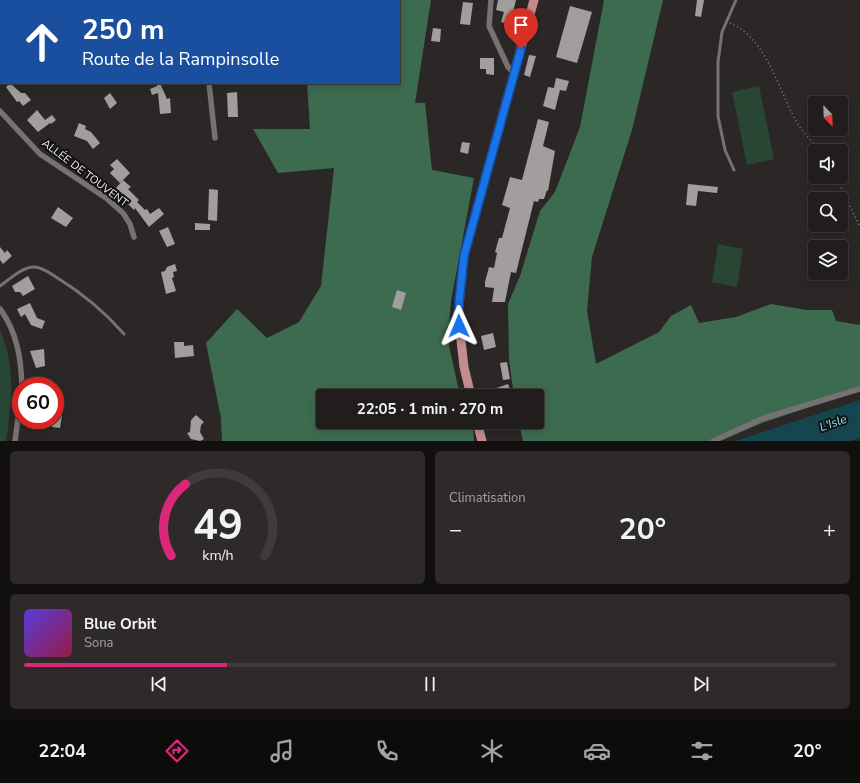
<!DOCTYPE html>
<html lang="fr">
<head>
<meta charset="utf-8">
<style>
  :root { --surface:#201d1c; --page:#2d2a29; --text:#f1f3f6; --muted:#a2a2a3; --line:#3d3b3b; --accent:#db2777 }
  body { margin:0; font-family:"Nunito Sans",sans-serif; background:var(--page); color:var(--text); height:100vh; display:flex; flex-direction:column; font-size:15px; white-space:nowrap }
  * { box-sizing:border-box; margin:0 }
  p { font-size:13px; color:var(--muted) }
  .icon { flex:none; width:22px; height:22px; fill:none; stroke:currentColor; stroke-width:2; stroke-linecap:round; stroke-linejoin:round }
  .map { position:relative; height:441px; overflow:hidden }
  .drawer { display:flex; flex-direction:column; gap:10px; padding:10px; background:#12100f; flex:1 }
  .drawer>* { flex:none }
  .banner { position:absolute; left:0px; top:0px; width:400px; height:84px; box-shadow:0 2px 10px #0003,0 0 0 1px var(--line); background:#1a4fa0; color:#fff; overflow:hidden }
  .needle { width:26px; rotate:157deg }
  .fabs { position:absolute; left:808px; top:96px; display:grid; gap:8px }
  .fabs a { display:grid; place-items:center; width:40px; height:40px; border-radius:4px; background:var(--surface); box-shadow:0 2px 10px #0003,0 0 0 1px var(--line); font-size:20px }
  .speed { position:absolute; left:12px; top:377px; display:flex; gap:8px; font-size:20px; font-weight:700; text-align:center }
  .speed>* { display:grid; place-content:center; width:52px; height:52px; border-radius:50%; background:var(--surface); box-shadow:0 2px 10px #0003,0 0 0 1px var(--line); line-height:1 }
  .speed .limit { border:6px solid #d22; background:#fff; color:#111 }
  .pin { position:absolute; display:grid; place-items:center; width:34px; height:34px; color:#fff; margin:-41px -17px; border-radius:50% 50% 50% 0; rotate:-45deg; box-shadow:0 0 4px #0007 }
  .pin .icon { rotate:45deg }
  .me { position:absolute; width:44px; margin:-22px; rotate:359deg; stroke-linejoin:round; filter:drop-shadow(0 0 3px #0008) }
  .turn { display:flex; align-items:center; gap:14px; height:84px; padding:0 16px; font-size:18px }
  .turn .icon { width:52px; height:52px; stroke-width:2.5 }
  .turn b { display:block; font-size:28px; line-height:34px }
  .big { font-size:30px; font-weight:700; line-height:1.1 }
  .drawer .widget { flex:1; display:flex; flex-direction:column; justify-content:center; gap:6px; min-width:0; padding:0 14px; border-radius:6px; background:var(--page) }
  .drawer .dial { align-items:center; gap:0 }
  .dial svg { height:104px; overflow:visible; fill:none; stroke:var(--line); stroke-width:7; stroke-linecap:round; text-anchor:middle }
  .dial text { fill:var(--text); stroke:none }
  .song { display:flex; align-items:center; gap:12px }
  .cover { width:48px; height:48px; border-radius:6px; background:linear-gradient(135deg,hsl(250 70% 55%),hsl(340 70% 35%)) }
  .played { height:4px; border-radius:2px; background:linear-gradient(90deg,var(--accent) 25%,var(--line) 25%) }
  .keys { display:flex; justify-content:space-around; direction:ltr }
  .heat { display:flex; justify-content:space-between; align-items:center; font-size:22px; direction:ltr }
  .drawer .tiles { flex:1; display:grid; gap:10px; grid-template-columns:1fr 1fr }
  .widget:last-child { grid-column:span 2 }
  .trip { position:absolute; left:316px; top:389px; width:228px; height:40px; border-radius:4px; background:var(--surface); box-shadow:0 2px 10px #0003,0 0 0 1px var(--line); font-weight:700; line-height:40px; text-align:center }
  .tabs { display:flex; height:64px; justify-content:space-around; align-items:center; background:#0d0c0b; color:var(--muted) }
  .tabs .icon { width:28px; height:28px }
  .tabs .current { color:var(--accent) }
  .tabs b { font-size:18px; color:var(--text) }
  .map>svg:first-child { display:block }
  .green { fill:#284634 }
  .forest { fill:#3d6b50 }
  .water { fill:#154650 }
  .building { fill:#a29e9d }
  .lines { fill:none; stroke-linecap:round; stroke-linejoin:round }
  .path { stroke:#868483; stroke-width:1.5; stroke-dasharray:1 3; stroke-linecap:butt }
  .service { stroke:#757271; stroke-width:3 }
  .minor { stroke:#757271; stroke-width:5.5 }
  .primary { stroke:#c68b8e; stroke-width:9 }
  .route-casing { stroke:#114b97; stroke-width:10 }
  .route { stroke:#1a73e8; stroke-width:7 }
  .labels { text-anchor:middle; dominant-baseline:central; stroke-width:4; stroke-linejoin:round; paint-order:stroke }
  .street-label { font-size:11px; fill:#f3f1f0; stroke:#121010 }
  .water-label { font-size:12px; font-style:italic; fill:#84e5fc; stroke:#121010 }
</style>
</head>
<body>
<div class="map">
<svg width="860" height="441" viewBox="0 0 860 441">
  <rect width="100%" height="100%" fill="#2a2726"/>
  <!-- green -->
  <g class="green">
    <polygon points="759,86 774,159 747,165 732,92"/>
    <polygon points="718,244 743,249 737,287 712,282"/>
    <path d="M0 330C16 368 12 401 6 441H0Z"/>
  </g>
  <!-- forest -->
  <g class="forest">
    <polygon points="244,0 431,0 415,103 425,103 432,170 474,178 451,301 448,341 460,396 323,396 323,422 467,422 473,428 474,441 222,441 221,418 206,343 237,309 267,338 299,322 321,286 334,168 278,173 253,129 310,129 307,83 399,83 399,1"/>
    <polygon points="604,0 663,0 632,130 592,257 587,311 596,364 659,332 671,316 691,305 699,323 736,317 771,304 807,310 832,310 836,321 860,325 860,390 762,423 720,441 523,441 519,422 537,422 537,396 514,396 509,360 508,304 520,276 540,211 555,192 580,127"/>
  </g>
  <!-- water -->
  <polygon class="water" points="860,400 860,438 850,441 735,441"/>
  <!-- building -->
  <g class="building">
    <polygon points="498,0 516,0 510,25 501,22 504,12 496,10"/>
    <polygon points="697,0 704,0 701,17 695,16"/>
    <polygon points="463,2 473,3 470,25 460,24"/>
    <polygon points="570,6 592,12 577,63 556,57"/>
    <polygon points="433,28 441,29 440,42 431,41"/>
    <polygon points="529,55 536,56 530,77 524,75"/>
    <polygon points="480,58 494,58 494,75 486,74 486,69 480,69"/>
    <polygon points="556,78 569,81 566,91 560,90 555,110 543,106 548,87 554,88"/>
    <polygon points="10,83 21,93 25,93 31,100 23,106 19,101 17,102 6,87"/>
    <polygon points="157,83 160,83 167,99 170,98 171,113 160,114 158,93 152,95 150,89 157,86"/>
    <polygon points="237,92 238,117 228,117 227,93"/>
    <polygon points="110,93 117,103 110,109 104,98"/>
    <polygon points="37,110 45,120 52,115 56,120 51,124 50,123 38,132 27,120"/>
    <polygon points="538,119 549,122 543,146 555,151 548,191 547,190 544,199 539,199 538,202 534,201 516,273 511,272 505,302 492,302 494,288 485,287 485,282 489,267 494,268 497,253 495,252 499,238 502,238 510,208 502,205 510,177 522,180"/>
    <polygon points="79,123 86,126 85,129 91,132 100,143 93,149 87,141 74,136"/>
    <polygon points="462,142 470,143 468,154 460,152"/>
    <polygon points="117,159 130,173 120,183 110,173 114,169 110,165"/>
    <polygon points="123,180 131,187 128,189 139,200 137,202 145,210 147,209 150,214 159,208 164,214 149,227 135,208 134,210 129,205 127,202 130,200 116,188"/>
    <polygon points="688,184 718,187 717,193 698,191 696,206 686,205"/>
    <polygon points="209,189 218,190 217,221 208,220"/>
    <polygon points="58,207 73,218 66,227 51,218"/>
    <polygon points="195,223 210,224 210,230 195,230"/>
    <polygon points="168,227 175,244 167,247 159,231"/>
    <polygon points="0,247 5,253 7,250 12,256 3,264 0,260"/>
    <polygon points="175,264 177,271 173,272 174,277 172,278 176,291 166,294 161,272 165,271 167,267"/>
    <polygon points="28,276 35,289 23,296 20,292 15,292 12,286"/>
    <polygon points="397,290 406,293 401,310 392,307"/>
    <polygon points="30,303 37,318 45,321 42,329 31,325 25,314 21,317 17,309"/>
    <polygon points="493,333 496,347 484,350 481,336"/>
    <polygon points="174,342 184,342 184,346 193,345 194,356 175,358"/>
    <polygon points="44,349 45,366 36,368 30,351"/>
    <polygon points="507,362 510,379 503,380 500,363"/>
    <polygon points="508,384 512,396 488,396 488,391"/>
    <polygon points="55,414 62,415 60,428 52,427"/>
    <polygon points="196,415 204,422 201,425 200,432 204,439 200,441 191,439 187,433 190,432 191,420"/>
  </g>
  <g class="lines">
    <!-- path -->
    <g class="path">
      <path d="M730 23C769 40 778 92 799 126 805 135 813 143 821 151"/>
      <polyline points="836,177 859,225"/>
    </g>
    <!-- service -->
    <g class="service">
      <polyline points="734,170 725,150 718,116 718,62 722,32 736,0"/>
      <path d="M0 286C10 279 22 267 34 267 42 267 50 273 56 277 82 293 104 311 124 334"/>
    </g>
    <!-- minor -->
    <g class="minor">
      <polyline points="491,0 489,26 508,67 514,73"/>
      <polyline points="16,1 16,0"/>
      <polyline points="0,26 1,25"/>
      <polyline points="209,83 215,138"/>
      <polyline points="0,111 40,154 106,198 123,213 130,224 134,237"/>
      <path d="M0 309C17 332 21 358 22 386"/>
      <polyline points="15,441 21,395"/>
      <polyline points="713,441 764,418 860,389"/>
    </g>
    <!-- primary -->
    <g class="primary">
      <polyline points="471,396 464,367 458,314 464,256 534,0"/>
      <polyline points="477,422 482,441"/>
    </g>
  </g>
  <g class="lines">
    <!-- route casing -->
    <g class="route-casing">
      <polyline id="route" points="459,326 459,302 464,256 521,49"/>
    </g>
    <!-- route -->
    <use href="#route" class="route"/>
  </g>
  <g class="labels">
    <!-- street labels -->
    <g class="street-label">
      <text transform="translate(85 173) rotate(37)">ALLÉE DE TOUVENT</text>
    </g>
    <!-- water labels -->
    <g class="water-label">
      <text transform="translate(833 423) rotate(-20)">L'Isle</text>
    </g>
  </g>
</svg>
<div class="fabs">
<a><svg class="needle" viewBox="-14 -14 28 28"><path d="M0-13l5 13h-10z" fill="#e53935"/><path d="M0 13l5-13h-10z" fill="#a2a2a3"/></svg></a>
<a><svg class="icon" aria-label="sound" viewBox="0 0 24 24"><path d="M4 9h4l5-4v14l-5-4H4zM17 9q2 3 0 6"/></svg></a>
<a><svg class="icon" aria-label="search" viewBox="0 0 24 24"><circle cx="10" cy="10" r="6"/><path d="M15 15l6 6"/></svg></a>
<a><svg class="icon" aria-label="layers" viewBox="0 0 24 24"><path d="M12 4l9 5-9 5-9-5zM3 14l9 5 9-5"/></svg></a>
</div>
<div class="speed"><div class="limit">60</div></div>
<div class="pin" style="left:521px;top:49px;background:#d93025"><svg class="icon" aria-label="arrive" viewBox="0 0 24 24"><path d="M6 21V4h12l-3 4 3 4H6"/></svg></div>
<svg class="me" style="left:459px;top:326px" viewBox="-20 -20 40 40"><path d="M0-17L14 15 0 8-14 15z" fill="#1a73e8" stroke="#fff" stroke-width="4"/></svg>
<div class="trip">22:05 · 1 min · 270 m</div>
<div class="banner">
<div class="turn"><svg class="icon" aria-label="ahead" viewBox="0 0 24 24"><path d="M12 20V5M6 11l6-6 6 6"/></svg><div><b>250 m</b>Route de la Rampinsolle</div></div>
</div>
</div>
<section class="drawer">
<div class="tiles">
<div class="widget dial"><svg viewBox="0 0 100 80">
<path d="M14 69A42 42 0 1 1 86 69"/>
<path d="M14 69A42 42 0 0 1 25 14" stroke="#db2777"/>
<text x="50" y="56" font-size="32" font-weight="700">49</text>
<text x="50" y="72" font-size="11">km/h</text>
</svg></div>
<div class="widget"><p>Climatisation</p>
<div class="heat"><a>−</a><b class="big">20°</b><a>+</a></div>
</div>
<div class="widget">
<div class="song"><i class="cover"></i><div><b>Blue Orbit</b><p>Sona</p></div></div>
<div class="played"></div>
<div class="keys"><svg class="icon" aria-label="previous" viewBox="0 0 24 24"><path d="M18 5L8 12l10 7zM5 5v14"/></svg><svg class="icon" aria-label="pause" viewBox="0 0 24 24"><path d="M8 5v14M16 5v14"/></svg><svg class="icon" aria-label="next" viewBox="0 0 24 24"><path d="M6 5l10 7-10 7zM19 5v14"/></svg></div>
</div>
</div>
</section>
<nav class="tabs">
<b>22:04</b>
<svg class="icon current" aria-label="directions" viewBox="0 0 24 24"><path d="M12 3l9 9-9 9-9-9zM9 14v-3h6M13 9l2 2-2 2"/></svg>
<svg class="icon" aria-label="music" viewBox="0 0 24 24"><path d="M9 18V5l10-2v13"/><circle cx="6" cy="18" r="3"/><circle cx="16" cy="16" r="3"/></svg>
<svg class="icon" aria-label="phone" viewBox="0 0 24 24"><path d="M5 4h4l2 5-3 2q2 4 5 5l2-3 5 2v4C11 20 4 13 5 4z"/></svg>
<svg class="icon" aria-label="climate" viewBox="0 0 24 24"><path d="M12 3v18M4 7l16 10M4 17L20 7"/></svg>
<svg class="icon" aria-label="car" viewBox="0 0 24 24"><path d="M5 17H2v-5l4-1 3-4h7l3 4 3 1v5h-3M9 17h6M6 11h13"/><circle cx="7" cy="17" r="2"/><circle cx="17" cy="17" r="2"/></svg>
<svg class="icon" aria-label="filters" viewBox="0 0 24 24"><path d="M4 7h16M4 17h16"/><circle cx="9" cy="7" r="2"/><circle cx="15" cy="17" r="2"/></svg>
<b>20°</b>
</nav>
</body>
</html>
